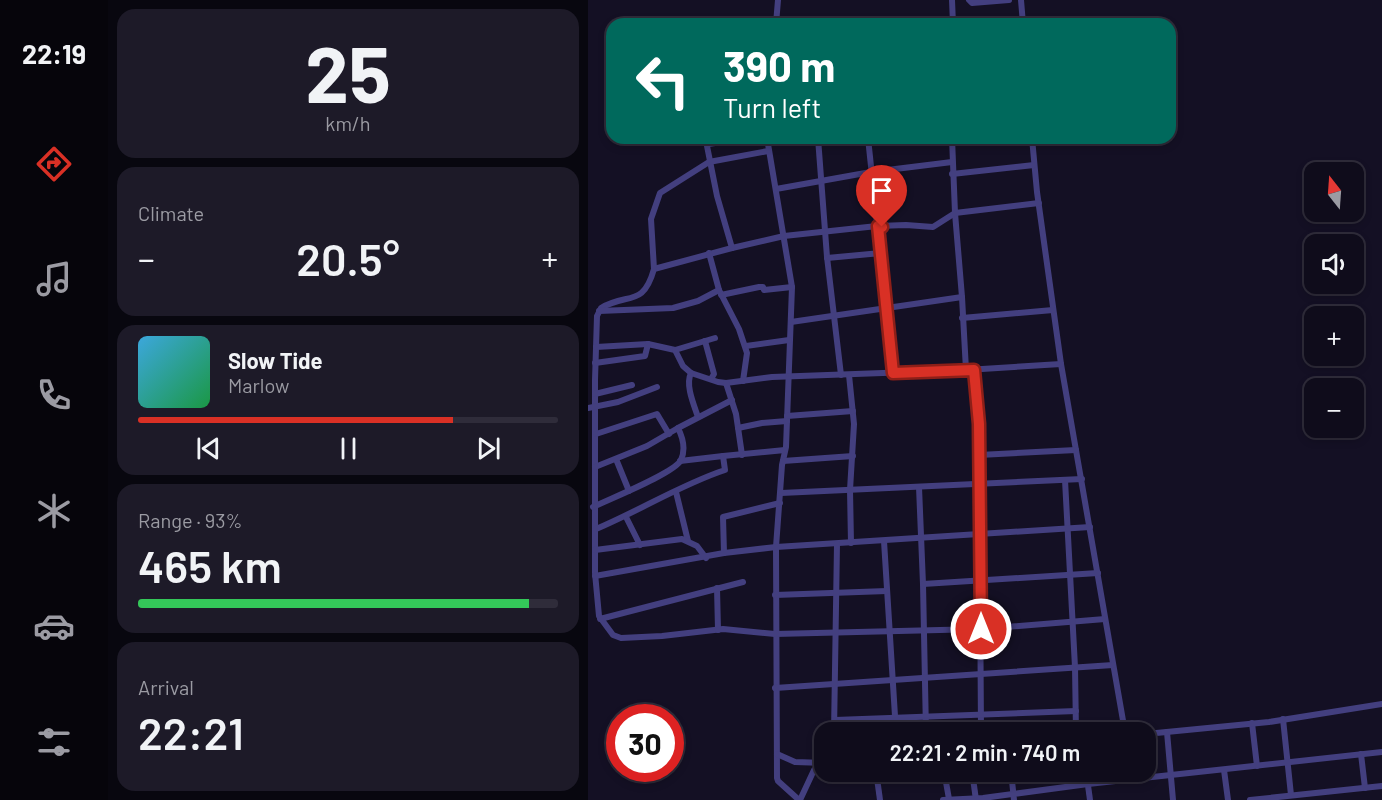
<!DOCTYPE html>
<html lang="en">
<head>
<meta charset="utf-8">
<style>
  :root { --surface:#0f0c1b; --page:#1d1a28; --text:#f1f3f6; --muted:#9b9ba3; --line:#2f2c3a; --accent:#d93025 }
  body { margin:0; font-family:Barlow,sans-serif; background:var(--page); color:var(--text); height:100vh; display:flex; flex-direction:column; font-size:22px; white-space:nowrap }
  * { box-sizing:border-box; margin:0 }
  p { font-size:20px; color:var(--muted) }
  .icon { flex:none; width:33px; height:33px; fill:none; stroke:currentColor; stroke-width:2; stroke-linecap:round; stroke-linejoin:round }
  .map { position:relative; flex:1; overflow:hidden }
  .sheet { display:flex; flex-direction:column; gap:9px; padding:9px; background:#08070f; width:480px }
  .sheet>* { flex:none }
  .banner { position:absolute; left:18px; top:18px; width:570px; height:126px; border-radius:18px; box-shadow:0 3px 9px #0003,0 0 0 2px var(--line); background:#00695c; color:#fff; overflow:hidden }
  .needle { width:39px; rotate:343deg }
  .fabs { position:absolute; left:716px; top:162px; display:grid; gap:12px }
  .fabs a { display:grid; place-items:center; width:60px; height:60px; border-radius:12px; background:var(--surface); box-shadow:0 3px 9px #0003,0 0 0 2px var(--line); font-size:30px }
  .speed { position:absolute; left:18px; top:704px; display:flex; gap:12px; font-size:30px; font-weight:700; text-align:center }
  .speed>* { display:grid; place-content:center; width:78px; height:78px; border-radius:50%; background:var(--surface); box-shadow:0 3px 9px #0003,0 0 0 2px var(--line); line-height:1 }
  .speed .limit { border:9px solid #d22; background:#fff; color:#111 }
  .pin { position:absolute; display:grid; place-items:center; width:51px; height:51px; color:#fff; margin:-62px -26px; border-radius:50% 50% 50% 0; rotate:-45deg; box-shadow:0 0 6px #0007 }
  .pin .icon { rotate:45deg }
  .me { position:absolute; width:66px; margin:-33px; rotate:0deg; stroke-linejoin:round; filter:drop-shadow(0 0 4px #0008) }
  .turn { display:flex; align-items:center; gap:21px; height:126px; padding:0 18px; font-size:27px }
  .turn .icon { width:78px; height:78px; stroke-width:2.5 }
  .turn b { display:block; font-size:42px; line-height:51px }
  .big { font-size:45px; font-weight:600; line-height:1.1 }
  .sheet .card { flex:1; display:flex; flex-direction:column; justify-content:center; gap:9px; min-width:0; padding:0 21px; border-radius:18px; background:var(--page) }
  .sheet .dial { align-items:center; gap:0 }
  .dial b { font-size:78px; line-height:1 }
  .song { display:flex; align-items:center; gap:18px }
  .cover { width:72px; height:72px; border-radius:9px; background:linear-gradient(135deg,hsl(200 70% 55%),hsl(140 70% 35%)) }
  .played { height:6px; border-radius:3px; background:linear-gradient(90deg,var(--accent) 75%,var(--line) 75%) }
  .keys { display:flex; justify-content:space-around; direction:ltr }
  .heat { display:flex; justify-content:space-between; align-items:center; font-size:33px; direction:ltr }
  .charge { height:9px; border-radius:4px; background:linear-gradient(90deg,#34c759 93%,var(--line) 0) }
  .trip { position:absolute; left:226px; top:722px; width:342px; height:60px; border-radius:18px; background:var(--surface); box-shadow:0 3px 9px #0003,0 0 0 2px var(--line); font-weight:600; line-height:60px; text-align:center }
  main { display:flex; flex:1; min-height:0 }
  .dock { display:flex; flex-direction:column; width:108px; justify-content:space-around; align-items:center; background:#06050b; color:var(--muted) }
  .dock .icon { width:42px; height:42px }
  .dock .active { color:var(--accent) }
  .dock b { font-size:27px; color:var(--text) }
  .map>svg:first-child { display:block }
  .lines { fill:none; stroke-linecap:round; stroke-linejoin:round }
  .minor { stroke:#433f7f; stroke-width:6 }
  .route-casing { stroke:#8d1f18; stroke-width:15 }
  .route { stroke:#d93025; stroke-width:10 }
</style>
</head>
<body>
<main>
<nav class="dock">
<b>22:19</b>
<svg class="icon active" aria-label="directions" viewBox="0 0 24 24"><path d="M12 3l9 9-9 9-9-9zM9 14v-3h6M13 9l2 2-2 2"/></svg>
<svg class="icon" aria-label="music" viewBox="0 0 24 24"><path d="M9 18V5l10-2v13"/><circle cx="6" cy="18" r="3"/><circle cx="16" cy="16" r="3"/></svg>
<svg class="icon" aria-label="phone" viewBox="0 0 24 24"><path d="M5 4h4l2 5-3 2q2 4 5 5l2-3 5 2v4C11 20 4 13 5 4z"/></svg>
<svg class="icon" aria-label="climate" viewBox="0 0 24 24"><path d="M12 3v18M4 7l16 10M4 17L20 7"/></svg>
<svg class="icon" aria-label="car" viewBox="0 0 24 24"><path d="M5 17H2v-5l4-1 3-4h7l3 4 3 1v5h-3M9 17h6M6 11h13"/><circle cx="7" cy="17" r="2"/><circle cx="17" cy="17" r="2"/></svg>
<svg class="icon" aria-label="filters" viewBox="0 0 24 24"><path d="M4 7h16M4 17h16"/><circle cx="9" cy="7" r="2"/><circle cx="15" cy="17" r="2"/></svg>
</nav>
<section class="sheet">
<div class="card dial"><b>25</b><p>km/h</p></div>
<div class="card"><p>Climate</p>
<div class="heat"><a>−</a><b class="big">20.5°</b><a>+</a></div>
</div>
<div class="card">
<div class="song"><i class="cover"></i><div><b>Slow Tide</b><p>Marlow</p></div></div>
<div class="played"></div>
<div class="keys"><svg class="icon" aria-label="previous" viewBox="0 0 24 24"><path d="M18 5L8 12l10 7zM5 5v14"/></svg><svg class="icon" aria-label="pause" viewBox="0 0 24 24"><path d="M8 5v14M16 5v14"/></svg><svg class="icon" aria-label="next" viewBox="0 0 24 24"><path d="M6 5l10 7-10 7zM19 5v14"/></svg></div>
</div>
<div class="card"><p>Range · 93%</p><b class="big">465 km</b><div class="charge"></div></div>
<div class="card"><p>Arrival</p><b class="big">22:21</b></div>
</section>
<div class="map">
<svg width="794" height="800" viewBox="0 0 794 800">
  <rect width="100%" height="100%" fill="#141024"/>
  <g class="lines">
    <!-- minor -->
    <g class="minor">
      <polyline points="364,0 365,24"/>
      <polyline points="381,0 384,3 421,0"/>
      <polyline points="433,0 435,24"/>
      <polyline points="188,24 190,0"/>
      <polyline points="179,138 204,287 198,447 194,465 188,547 189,778 190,781 211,800"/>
      <polyline points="230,138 239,257 253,375"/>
      <polyline points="280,138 305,373"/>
      <polyline points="364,138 367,213 374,297"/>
      <polyline points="444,138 449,192 473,364 537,732"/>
      <polyline points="364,174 446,165"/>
      <polyline points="188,189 283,172 364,162"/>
      <path d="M451 203 367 213 345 227 318 225 289 226 196 236 144 248 66 269C55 308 40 292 13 308L9 316 7 380V573L11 616 25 635 33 638 74 636 135 629 187 634 393 629 517 619"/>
      <polyline points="144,248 129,196 119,146 121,144 157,138"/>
      <polyline points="121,253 131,290 151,329 159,353 155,381"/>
      <polyline points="239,258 293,253"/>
      <polyline points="66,269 63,219 72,193 121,162 180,151"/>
      <polyline points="133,295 171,287 175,287 176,290 204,287"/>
      <polyline points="11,311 85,308 110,301 131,290"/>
      <polyline points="374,318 465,310"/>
      <polyline points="203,322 374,297 378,370"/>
      <polyline points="117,341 126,374 123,379"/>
      <polyline points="158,346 201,340"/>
      <polyline points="8,347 60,344 87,350 95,366 103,373 130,382 138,383 184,377 378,370 473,364"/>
      <polyline points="87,350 127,338"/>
      <polyline points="7,363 57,356 60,344"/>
      <polyline points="386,370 391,424 393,732"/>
      <path d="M103 373C97 385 106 405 110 417"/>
      <polyline points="261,375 266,424 262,490 263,543"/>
      <polyline points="138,383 148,414 154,455"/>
      <polyline points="7,394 44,385"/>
      <polyline points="0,408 30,402 69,387"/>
      <polyline points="199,416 265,411"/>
      <polyline points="90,428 144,400"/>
      <polyline points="150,428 174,423 199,421"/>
      <polyline points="8,434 69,414 81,434"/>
      <polyline points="391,455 488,450"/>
      <polyline points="28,459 41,491"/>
      <polyline points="92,461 135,456"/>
      <polyline points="195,461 265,456"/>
      <polyline points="477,480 487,667 488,732"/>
      <polyline points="331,487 335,584 338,732"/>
      <polyline points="88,492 100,541"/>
      <polyline points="193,493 494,479"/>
      <path d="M5 507C21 499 87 473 93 460 98 449 95 438 90 428L59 446 7 467"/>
      <polyline points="38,517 52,545"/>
      <path d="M8 529C51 511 94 484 137 470L135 456 197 450"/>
      <polyline points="296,541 308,732"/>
      <polyline points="7,550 94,539 109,546 118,558"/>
      <polyline points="136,553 135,517 192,503"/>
      <polyline points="7,576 136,553 188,547 502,527"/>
      <polyline points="335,584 510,573"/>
      <polyline points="129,588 130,630"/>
      <polyline points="187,595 299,591"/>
      <polyline points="12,619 155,582"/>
      <polyline points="187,688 525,665"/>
      <polyline points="695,719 703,795"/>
      <polyline points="247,720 488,711"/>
      <polyline points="664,723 669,766"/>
      <polyline points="246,732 249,544"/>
      <polyline points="579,732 585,800"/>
      <polyline points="558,734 681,722 794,704"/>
      <polyline points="189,754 207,762 237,763"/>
      <polyline points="773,754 777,788"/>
      <polyline points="636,770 640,800"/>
      <polyline points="288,771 292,800"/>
      <polyline points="356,771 361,799"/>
      <polyline points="384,771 388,800"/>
      <polyline points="423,771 426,800"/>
      <polyline points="498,771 502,800"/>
      <polyline points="212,800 226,770 235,763"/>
      <polyline points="355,800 395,798 500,784 794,752"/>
      <polyline points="662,800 794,786"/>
    </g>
  </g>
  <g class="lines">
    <!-- route casing -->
    <g class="route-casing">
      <polyline id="route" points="294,227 290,226 305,373 386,370 391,424 393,629"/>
    </g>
    <!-- route -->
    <use href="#route" class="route"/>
  </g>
</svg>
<div class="fabs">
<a><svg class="needle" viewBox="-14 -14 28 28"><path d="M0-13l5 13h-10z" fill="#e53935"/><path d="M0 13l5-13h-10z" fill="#9b9ba3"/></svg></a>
<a><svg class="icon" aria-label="sound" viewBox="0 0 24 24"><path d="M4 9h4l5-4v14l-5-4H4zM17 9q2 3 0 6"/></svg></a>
<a>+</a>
<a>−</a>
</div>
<div class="speed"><div class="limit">30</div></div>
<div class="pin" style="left:294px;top:227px;background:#d93025"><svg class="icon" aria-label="arrive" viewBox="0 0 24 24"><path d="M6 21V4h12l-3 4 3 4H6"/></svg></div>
<svg class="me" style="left:393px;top:629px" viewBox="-20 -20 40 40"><circle r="17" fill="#d93025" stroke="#fff" stroke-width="3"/><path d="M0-11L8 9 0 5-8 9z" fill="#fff"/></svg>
<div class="trip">22:21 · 2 min · 740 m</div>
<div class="banner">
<div class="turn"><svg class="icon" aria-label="left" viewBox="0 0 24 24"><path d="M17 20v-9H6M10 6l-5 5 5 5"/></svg><div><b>390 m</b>Turn left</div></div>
</div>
</div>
</main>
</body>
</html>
